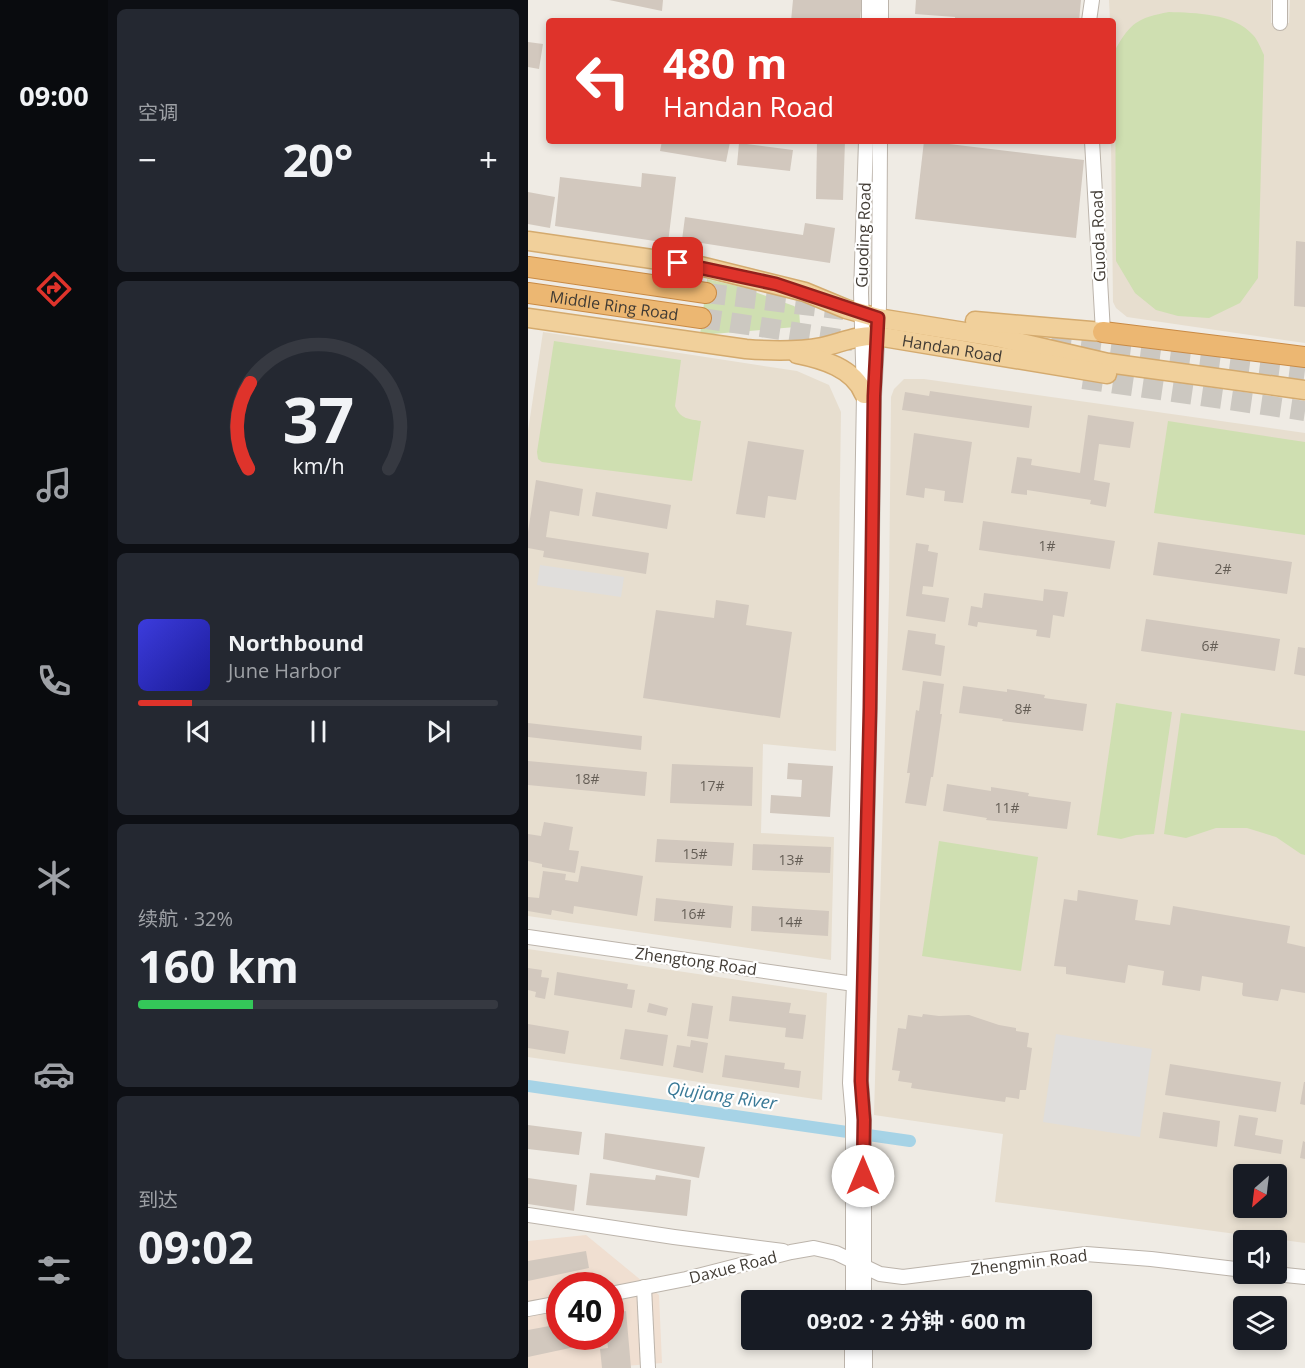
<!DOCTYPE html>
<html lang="zh">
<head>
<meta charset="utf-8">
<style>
  :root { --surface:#171b24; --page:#242831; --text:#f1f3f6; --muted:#9ea1a6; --line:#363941; --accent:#df332b }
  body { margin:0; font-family:"Open Sans","Noto Sans SC",sans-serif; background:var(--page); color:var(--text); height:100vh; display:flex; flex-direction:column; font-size:22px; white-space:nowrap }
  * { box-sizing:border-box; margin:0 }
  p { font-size:20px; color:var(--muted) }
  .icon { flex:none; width:33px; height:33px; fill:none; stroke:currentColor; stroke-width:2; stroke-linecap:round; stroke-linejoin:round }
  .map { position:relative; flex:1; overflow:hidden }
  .drawer { display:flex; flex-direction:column; gap:9px; padding:9px; background:#0d0f14; width:420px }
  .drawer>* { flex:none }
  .banner { position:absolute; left:18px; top:18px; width:570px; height:126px; border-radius:6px; box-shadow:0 3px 9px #0003; background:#df332b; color:#fff; overflow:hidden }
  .needle { width:39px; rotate:208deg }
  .tools { position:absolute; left:705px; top:1164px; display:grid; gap:12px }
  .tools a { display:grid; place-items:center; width:54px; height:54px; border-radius:6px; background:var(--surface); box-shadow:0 3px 9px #0003; font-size:30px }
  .speed { position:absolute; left:18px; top:1272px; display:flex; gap:12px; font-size:30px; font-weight:700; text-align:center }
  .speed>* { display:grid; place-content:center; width:78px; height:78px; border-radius:50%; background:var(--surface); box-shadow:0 3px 9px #0003; line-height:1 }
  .speed .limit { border:9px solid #d22; background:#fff; color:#111 }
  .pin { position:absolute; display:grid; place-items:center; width:51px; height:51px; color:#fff; margin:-26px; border-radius:12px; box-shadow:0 3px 9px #0006 }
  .me { position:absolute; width:66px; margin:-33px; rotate:0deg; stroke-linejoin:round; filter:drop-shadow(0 0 4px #0008) }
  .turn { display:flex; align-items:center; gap:21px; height:126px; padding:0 18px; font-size:27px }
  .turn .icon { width:78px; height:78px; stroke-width:2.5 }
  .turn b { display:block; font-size:42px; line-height:51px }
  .big { font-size:45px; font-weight:700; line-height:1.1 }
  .drawer .tile { flex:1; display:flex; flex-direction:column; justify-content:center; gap:9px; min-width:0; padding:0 21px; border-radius:9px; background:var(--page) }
  .drawer .dial { align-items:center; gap:0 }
  .dial svg { height:156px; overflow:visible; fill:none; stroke:var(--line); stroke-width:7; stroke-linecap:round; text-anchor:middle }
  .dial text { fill:var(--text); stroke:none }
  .song { display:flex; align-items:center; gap:18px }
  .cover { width:72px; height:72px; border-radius:9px; background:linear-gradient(135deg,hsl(240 70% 55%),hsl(240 70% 35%)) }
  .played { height:6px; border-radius:3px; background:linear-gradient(90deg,var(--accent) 15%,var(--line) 15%) }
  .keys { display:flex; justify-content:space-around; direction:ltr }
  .heat { display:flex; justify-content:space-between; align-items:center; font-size:33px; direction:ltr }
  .charge { height:9px; border-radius:4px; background:linear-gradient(90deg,#34c759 32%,var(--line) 0) }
  .trip { position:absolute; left:213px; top:1290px; width:351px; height:60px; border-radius:6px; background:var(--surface); box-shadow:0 3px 9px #0003; font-weight:700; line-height:60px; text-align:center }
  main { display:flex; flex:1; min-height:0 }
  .menu { display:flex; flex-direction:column; width:108px; justify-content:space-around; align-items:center; background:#090b0e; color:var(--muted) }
  .menu .icon { width:42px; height:42px }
  .menu .on { color:var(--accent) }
  .menu b { font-size:27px; color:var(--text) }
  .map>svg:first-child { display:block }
  .commercial { fill:#f0dfd1; fill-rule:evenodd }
  .education { fill:#e7decf; fill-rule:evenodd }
  .green { fill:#cfdfb1 }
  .parking { fill:#e0dedc }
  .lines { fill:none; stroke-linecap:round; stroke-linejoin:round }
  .canal { stroke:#a6d3e6; stroke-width:12 }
  .building { fill:#d2c8be }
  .highway-tunnel { stroke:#ccc8c1; stroke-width:20; stroke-dasharray:20 10; stroke-linecap:butt }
  .minor-casing { stroke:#bcb4ab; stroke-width:16 }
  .major-casing { stroke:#d4aa6e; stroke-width:21 }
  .highway-casing { stroke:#c98a44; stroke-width:22 }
  .minor { stroke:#fff; stroke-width:14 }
  .major { stroke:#f1d09b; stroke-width:18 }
  .highway { stroke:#ecb772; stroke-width:20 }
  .route-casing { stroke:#91211c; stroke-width:15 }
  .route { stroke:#df332b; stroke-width:10 }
  .labels { text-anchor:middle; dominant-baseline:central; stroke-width:4.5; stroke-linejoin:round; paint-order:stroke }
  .number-label { font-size:14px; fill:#655e56 }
  .street-label { font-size:16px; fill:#413b34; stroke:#fff }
  .water-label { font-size:18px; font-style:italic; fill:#3a7a97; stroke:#fff }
</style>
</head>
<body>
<main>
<nav class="menu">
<b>09:00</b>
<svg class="icon on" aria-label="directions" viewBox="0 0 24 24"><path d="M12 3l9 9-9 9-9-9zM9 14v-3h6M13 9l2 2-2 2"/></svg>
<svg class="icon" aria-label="music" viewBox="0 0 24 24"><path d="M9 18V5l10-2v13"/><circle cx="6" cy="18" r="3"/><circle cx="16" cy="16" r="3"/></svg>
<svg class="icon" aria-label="phone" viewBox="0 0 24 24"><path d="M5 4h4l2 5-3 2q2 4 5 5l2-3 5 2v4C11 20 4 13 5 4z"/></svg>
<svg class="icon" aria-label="climate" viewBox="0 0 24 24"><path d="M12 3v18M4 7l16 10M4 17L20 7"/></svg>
<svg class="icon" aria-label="car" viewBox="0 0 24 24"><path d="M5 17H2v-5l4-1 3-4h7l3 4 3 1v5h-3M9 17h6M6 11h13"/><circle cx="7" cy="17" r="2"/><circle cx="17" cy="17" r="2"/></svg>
<svg class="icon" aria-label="filters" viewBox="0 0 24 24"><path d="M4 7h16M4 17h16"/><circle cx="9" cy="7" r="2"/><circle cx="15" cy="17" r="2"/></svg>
</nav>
<section class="drawer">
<div class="tile"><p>空调</p>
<div class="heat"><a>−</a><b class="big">20°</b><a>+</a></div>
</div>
<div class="tile dial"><svg viewBox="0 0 100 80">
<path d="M14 69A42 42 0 1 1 86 69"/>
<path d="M14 69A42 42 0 0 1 15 25" stroke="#df332b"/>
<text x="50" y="56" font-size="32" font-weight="700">37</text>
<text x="50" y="72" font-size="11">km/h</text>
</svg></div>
<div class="tile">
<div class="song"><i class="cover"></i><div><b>Northbound</b><p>June Harbor</p></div></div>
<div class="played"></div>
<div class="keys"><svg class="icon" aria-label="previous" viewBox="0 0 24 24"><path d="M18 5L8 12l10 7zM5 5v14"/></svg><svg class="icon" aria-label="pause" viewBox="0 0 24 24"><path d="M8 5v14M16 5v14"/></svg><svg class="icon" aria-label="next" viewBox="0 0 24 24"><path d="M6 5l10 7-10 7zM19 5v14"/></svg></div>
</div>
<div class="tile"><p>续航 · 32%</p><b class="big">160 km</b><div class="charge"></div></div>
<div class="tile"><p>到达</p><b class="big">09:02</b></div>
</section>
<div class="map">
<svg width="777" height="1368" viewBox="0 0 777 1368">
  <rect width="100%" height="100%" fill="#efebe4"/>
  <!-- commercial -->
  <path class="commercial" d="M58 1235 131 1295 134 1363 73 1368H0V1241ZM32 1286H82V1336H32Z"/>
  <!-- education -->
  <g class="education">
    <polygon points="581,0 743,0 743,23 761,23 762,0 777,0 777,343 599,317 588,308 585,302 583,141 585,141 585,21 582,21"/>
    <polygon points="15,332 269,371 301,385 313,412 308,751 235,744 233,833 306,837 303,960 0,916 0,431"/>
    <path d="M376 379H396L777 433V1243L467 1202 475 1134 346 1115 361 594 363 397 366 389ZM716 1174H748V1208H716Z"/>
    <polygon points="0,949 299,993 294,1100 0,1057"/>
  </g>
  <!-- green -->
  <g class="green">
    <path d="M641 12C667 13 706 13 725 35 730 40 733 49 736 55L730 278 712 303 681 318 650 316 628 310 607 293 588 261 587 50C603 22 610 18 641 12Z"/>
    <polygon points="179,279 213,287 266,306 271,310 272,324 268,327 172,335"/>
    <path d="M26 341 153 360 147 406C152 419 161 419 173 421L164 481 14 462 10 459 9 452Z"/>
    <polygon points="640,421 777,442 777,535 626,513"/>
    <polygon points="588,703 644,712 626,834 608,835 593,839 569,835"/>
    <polygon points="653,713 777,731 777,855 773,854 748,837 719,828 688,828 658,838 636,834"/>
    <polygon points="411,841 510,857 493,971 394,956"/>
  </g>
  <!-- parking -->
  <g class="parking">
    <polygon points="12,565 96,577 93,597 9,585"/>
    <polygon points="528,1034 624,1049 612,1137 515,1122"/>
  </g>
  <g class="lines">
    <!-- canal -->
    <polyline class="canal" points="0,1086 382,1141"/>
  </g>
  <!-- building -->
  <g class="building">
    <polygon points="81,0 135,0 134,11"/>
    <polygon points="265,0 334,0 332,21 263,21"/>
    <polygon points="388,0 553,0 551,21 427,21 427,17 387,14"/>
    <polygon points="0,42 15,44 11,69 0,67"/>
    <polygon points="134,141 198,141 202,142 198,162 132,151"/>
    <polygon points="289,141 317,141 315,200 288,199"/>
    <polygon points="396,141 556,160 548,238 387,219"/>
    <polygon points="211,143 265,150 262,171 209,165"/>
    <polygon points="114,173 148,177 140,243 27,226 32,177 113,187"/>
    <polygon points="0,192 27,197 22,228 0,224"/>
    <polygon points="157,217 275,235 277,223 307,228 302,263 154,240"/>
    <polygon points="768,241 777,242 777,307 766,306"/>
    <polygon points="402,391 504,406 501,428 374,410 377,392 401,396"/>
    <polygon points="560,415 606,422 602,448 571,444 566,480 582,483 578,507 562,504 563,500 499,490 499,495 483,493 489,457 504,459 503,465 552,473"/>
    <polygon points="386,433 444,442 435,503 416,501 417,491 397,488 396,498 378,495"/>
    <polygon points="220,441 276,450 268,500 240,496 237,518 208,514"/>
    <polygon points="8,480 55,489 51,516 22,511 18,537 121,553 118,574 15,557 16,551 0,548 0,532"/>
    <polygon points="68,492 143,505 139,529 64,516"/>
    <polygon points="455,521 587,541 582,569 451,550"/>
    <polygon points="630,542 764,562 759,594 625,575"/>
    <polygon points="388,543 401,545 400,551 410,553 405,587 395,586 394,594 421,598 417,622 378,616"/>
    <polygon points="516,589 540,592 536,617 525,615 522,638 508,636 509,630 450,622 449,627 440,625 443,606 454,608 456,593 515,601"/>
    <polygon points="188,600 221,605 218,625 264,632 252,718 115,698 128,610 186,618"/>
    <polygon points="618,619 752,639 747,671 613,651"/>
    <polygon points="380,630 408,634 407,644 417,646 413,676 374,670"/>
    <polygon points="770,647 777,648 777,676 766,674"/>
    <polygon points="395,681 416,684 412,714 414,714 405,777 403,777 398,806 377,803 382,773 379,773 388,710 391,711"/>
    <polygon points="435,686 479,692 479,689 517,695 516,698 559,704 555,731 474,721 475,719 431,713"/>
    <polygon points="0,723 114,736 113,750 0,737"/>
    <polygon points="0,761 119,772 117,796 0,785"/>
    <polygon points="260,763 305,766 302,817 242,813 243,795 273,797 274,780 259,779"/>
    <polygon points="144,764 225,767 224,806 142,803"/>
    <polygon points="419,784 463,791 463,787 501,793 500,796 543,802 539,829 458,820 459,818 415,811"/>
    <polygon points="16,822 45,827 41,850 51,851 47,873 14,867 14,864 0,861 0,834 13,836"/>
    <polygon points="129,839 206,843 204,866 127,862"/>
    <polygon points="225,844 303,847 302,873 224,870"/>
    <polygon points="53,866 115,876 109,916 46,906 45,914 24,910 23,915 0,911 0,897 11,898 15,871 38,874 37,880 50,882"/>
    <polygon points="550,890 610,900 607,920 642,925 645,906 762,926 759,943 777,947 777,993 753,989 750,1001 715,996 714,994 715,983 674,976 672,991 634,985 636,971 600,965 597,983 538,974 538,967 526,966 536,899 549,901"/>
    <polygon points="128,898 205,906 203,928 126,921"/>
    <polygon points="224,906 301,911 300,936 223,931"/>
    <polygon points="0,968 14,970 13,977 21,978 17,999 7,997 8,992 0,990"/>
    <polygon points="29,972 100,984 99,989 107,990 104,1008 26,995"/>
    <polygon points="204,996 263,1003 261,1013 278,1015 275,1039 257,1037 258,1028 201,1021"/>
    <polygon points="121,1003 140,1008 138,1016 119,1012"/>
    <polygon points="164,1003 185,1006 180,1039 159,1036"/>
    <polygon points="395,1014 411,1016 441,1015 471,1025 488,1028 488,1031 501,1033 499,1047 504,1048 498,1090 492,1090 491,1099 478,1097 477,1102 383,1088 384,1083 370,1081 372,1071 364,1070 370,1028 378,1029 380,1015 394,1017"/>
    <polygon points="0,1024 41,1031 37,1054 0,1048"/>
    <polygon points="97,1029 140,1035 135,1066 92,1059"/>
    <polygon points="163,1040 180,1043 175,1073 145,1067 149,1045 162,1047"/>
    <polygon points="197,1055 257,1063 256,1069 273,1071 271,1088 194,1077"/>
    <polygon points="642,1064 753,1082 748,1112 637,1095"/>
    <polygon points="776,1082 777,1082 777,1105 772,1104"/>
    <polygon points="635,1112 692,1121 689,1147 631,1138"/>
    <polygon points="711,1115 730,1118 727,1135 755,1140 753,1154 706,1146"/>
    <polygon points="0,1125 54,1132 51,1155 0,1149"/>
    <polygon points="77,1133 177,1147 171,1178 75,1159"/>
    <polygon points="775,1141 777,1142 777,1159 772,1158"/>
    <polygon points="62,1173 127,1180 128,1175 163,1180 159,1216 58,1205"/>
    <polygon points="0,1178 49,1185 46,1211 0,1204"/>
    <polygon points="58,1251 61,1268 0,1281 0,1261"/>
    <polygon points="98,1311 103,1368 74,1368 72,1349 80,1348 79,1340 0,1357 0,1330 32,1324 32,1336 82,1336 82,1314"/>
  </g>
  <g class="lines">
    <!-- highway-tunnel -->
    <g class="highway-tunnel">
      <polyline points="178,293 316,310"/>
      <polyline points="173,318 325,341"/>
      <polyline points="494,333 777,370"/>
      <polyline points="555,379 777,411"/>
    </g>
    <!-- minor casing -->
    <g class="minor-casing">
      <g id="minor">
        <polyline points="341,21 341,0"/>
        <polyline points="353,21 353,0"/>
        <polyline points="561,21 564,0"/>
        <polyline points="752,23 752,0"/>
        <polyline points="564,141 575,332"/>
        <polyline points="0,937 333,985"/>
        <polyline points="0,1215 146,1237 255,1251"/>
        <polyline points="747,1274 777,1277"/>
        <polyline points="116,1287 120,1368"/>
        <polyline points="82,1294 158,1279 263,1252 286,1248 308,1253 352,1274 375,1277 558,1254 623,1259 716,1270"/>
        <polyline points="325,1300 325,1118 322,1083 326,984 336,394 333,293 338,141"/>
        <polyline points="336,1300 336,1120 333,1081 341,749 346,396 351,306 352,141"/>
        <polyline points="0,1309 32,1303"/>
        <polyline points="337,1340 337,1368"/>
        <polyline points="324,1368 324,1340"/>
      </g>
    </g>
    <!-- major casing -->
    <g class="major-casing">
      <g id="major">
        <polyline points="0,241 172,266 277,292 318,309 350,318 468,337 580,363 777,390"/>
        <path id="s1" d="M0 318 218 349C243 351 268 352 294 347 313 343 328 335 349 336L579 374"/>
        <polyline points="447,321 575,332"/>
        <path d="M269 354C294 359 326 368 336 394"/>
      </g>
    </g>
    <!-- highway casing -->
    <g class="highway-casing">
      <g id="highway">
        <polyline points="0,267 178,293"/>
        <path id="s2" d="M0 293 173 318"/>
        <polyline points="575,332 777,357"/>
      </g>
    </g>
    <!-- minor -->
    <use href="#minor" class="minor"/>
    <!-- major -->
    <use href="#major" class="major"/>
    <!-- highway -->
    <use href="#highway" class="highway"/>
  </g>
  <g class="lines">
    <!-- route casing -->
    <g class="route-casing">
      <polyline id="route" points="150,263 248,284 350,318 346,396 342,708 333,1081 336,1120 335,1176"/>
    </g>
    <!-- route -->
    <use href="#route" class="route"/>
  </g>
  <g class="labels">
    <!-- number labels -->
    <g class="number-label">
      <text x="519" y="545">1#</text>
      <text x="695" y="568">2#</text>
      <text x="682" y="645">6#</text>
      <text x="495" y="708">8#</text>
      <text x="59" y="778">18#</text>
      <text x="184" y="785">17#</text>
      <text x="479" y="807">11#</text>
      <text x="167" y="853">15#</text>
      <text x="263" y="859">13#</text>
      <text x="165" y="913">16#</text>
      <text x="262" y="921">14#</text>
    </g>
    <!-- street labels -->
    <g class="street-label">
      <text transform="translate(335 235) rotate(-88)">Guoding Road</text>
      <text transform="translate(570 236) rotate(-92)">Guoda Road</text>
      <text stroke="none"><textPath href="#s2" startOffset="87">Middle Ring Road</textPath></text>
      <text stroke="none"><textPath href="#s1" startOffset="429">Handan Road</textPath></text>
      <text transform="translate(168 961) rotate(8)">Zhengtong Road</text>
      <text transform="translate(501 1262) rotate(-7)">Zhengmin Road</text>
      <text transform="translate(205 1267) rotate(-14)">Daxue Road</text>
    </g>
    <!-- water labels -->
    <g class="water-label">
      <text transform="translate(194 1095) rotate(8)">Qiujiang River</text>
    </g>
  </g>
</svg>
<div class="tools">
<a><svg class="needle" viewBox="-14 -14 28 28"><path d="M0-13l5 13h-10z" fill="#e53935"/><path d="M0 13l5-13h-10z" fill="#9ea1a6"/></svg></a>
<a><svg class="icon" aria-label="sound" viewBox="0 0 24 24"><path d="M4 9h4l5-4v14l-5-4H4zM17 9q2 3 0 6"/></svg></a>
<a><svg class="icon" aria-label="layers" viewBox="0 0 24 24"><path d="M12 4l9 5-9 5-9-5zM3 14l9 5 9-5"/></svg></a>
</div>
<div class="speed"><div class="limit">40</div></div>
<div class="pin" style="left:150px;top:263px;background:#d93025"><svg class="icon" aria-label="arrive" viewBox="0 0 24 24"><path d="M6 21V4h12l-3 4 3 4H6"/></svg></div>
<svg class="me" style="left:335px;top:1176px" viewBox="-20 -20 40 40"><circle r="19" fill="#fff"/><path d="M0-13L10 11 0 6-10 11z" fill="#df332b"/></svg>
<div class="trip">09:02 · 2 分钟 · 600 m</div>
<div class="banner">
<div class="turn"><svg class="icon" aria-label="left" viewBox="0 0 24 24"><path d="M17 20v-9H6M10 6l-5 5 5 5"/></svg><div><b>480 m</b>Handan Road</div></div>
</div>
</div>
</main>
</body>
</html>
